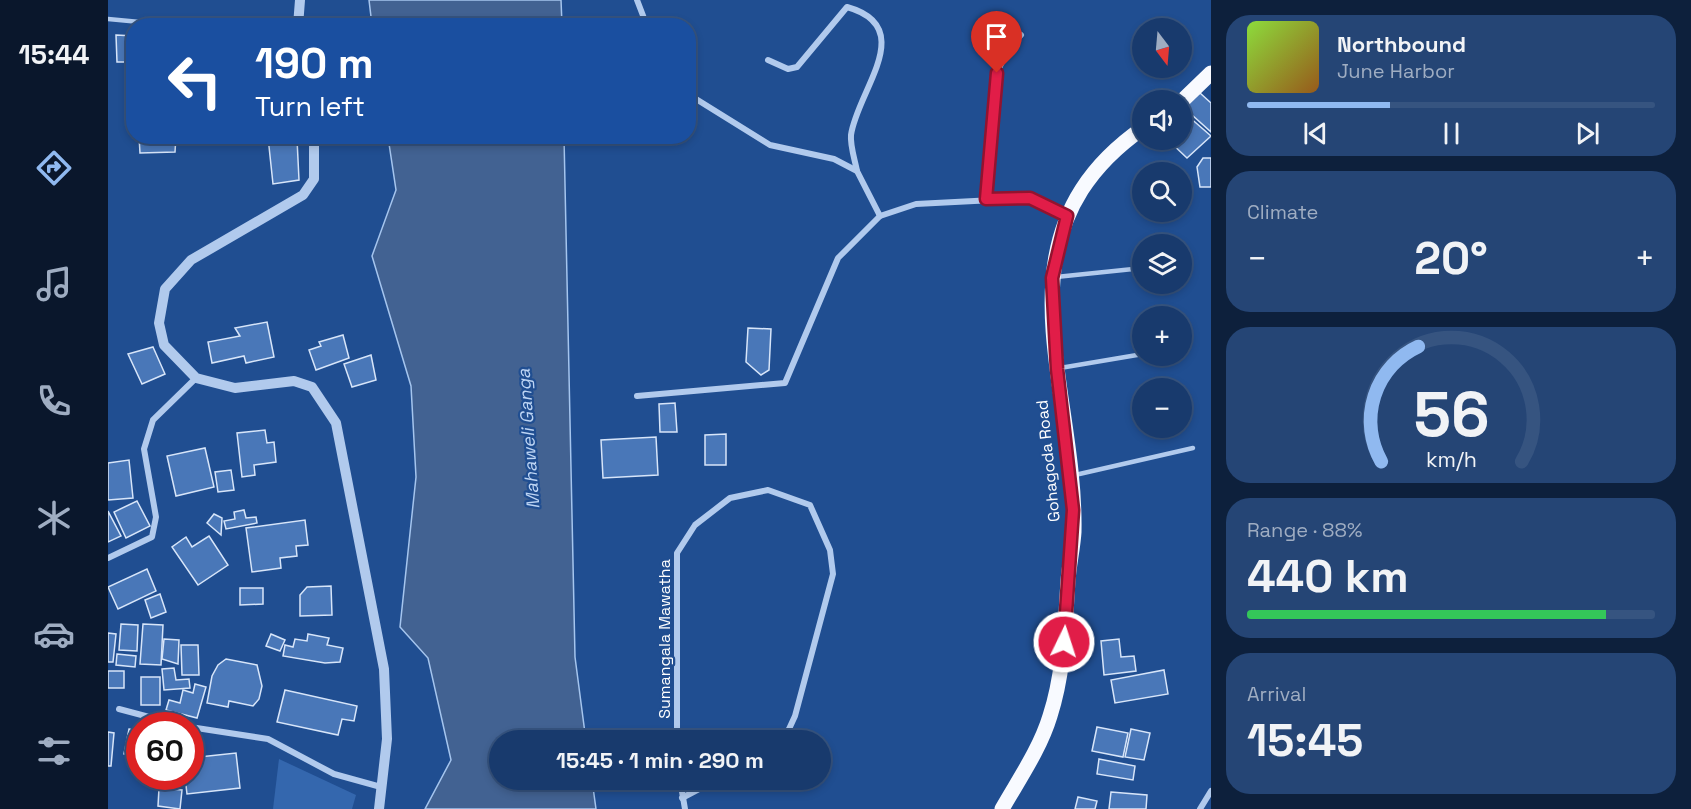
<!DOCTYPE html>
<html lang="en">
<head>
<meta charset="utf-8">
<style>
  :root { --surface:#183a6d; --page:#254575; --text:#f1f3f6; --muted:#9fadc2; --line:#365480; --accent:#90b9f0 }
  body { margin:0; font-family:"Space Grotesk",sans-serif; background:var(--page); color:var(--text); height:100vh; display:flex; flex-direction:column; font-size:22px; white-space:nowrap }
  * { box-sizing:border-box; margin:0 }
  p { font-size:20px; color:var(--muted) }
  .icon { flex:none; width:33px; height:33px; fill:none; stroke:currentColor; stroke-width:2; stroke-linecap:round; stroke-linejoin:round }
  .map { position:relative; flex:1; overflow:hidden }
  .drawer { display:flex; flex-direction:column; gap:15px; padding:15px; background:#0d203c; width:480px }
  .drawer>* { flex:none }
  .guide { position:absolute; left:18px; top:18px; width:570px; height:126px; border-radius:24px; box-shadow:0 3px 9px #0003,0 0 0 2px var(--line); background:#1a4fa0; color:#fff; overflow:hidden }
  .needle { width:39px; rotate:164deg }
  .fabs { position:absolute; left:1024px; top:18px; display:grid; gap:12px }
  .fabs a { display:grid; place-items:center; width:60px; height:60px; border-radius:50%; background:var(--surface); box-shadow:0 3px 9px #0003,0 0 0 2px var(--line); font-size:30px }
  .speed { position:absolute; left:18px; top:712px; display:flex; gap:12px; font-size:30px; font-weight:700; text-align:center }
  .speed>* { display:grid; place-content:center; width:78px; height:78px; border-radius:50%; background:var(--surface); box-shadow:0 3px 9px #0003,0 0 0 2px var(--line); line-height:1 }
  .speed .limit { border:9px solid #d22; background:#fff; color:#111 }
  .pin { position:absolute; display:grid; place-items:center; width:51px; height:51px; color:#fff; margin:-62px -26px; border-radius:50% 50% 50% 0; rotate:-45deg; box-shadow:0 0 6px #0007 }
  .pin .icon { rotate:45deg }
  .me { position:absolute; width:66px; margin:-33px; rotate:4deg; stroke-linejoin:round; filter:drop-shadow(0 0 4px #0008) }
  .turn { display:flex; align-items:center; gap:21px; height:126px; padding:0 30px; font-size:27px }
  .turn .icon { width:78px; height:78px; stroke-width:2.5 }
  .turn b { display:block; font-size:42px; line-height:51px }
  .big { font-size:45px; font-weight:700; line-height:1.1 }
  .drawer .tile { flex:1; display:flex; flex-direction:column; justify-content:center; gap:9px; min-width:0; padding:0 21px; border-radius:24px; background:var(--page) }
  .drawer .dial { align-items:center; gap:0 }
  .dial svg { height:156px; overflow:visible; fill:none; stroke:var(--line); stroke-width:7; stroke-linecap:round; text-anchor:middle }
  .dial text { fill:var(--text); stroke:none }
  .song { display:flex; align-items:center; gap:18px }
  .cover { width:72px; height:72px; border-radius:9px; background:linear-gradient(135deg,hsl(90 70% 55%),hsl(30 70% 35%)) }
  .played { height:6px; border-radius:3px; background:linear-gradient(90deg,var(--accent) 35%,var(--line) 35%) }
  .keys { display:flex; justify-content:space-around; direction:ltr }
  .heat { display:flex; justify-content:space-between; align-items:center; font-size:33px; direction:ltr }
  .charge { height:9px; border-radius:4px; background:linear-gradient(90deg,#34c759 88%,var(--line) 0) }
  .trip { position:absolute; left:381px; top:730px; width:342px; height:60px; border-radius:30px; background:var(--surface); box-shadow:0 3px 9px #0003,0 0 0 2px var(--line); font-weight:700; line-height:60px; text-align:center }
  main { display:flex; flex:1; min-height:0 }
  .dock { display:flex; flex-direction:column; width:108px; justify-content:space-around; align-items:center; background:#0a172c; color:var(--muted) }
  .dock .icon { width:42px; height:42px }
  .dock .selected { color:var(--accent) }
  .dock b { font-size:27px; color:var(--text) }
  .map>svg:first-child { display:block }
  .green { fill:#3467ae }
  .water { fill:#426292; stroke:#a5c5ee; stroke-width:1.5 }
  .building { fill:#4977b8; stroke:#d7e5f9; stroke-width:1.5 }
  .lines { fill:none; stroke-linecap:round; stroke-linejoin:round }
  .service { stroke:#b1caed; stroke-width:4.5 }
  .minor { stroke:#b1caed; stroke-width:6 }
  .tertiary { stroke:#b1caed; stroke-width:10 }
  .primary { stroke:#f8faff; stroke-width:15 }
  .route-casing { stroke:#92132f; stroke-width:15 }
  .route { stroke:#e11d48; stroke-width:10 }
  .labels { text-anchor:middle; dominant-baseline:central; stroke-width:4.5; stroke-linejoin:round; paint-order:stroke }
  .street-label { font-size:16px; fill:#fff; stroke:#204e91 }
  .water-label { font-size:18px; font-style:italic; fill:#bed5f4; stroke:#204e91 }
</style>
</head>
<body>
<main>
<nav class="dock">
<b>15:44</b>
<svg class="icon selected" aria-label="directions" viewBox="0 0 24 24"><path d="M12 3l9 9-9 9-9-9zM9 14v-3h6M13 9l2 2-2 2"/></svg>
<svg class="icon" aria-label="music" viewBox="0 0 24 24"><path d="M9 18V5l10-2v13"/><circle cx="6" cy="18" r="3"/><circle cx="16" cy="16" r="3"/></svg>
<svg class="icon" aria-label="phone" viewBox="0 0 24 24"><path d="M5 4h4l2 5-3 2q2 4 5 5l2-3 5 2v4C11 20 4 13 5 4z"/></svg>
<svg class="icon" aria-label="climate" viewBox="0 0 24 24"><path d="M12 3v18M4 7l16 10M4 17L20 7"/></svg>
<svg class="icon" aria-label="car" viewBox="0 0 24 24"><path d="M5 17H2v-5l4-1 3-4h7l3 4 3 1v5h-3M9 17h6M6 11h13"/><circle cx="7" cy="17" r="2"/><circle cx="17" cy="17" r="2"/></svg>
<svg class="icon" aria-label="filters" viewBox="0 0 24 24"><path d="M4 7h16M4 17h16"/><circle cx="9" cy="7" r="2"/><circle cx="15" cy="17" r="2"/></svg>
</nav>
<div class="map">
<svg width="1103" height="809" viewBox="0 0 1103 809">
  <rect width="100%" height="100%" fill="#204e91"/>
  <!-- green -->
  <polygon class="green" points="171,759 248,795 244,809 165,809"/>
  <!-- water -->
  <g class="water">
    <polygon points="261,0 453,0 454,25 264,25"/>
    <polygon points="280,137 456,137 467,657 478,741 392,741 392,780 484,780 488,809 317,809 343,760 320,658 292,627 308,477 303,386 264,256 288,190"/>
  </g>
  <!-- building -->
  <g class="building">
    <polygon points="8,35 26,36 26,62 9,62"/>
    <polygon points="1092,93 1103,103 1103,132 1074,106"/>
    <polygon points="1080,116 1103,136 1079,158 1060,140 1074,140 1074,122"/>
    <polygon points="31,136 68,136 67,152 32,153"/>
    <polygon points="160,137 189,139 191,180 165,184"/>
    <polygon points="1095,158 1103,158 1103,187 1092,187 1089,167"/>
    <polygon points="159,322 166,357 138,363 136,356 104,363 100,342 132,336 127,328"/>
    <polygon points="640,328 663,329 661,370 653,375 638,362"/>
    <polygon points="235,335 241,358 208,370 201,350 213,346 211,342"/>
    <polygon points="45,347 57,374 34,384 20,354"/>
    <polygon points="263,355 268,380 244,387 236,364"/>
    <polygon points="567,403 569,432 552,432 551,404"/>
    <polygon points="157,430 159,443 166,442 168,462 146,465 147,475 134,477 129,433"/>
    <polygon points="618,434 618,465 597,465 597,435"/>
    <polygon points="548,437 550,475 495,478 493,440"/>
    <polygon points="97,448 106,487 68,496 59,456"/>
    <polygon points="21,460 25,498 0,500 0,463"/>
    <polygon points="123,470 126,490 110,492 107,472"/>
    <polygon points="29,501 42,526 18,538 6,512"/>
    <polygon points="136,510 138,518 148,517 149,523 118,529 116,521 127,519 126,512"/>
    <polygon points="0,511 13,536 0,542"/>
    <polygon points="106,514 114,518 113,535 99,523"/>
    <polygon points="197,520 200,545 188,546 189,556 172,558 173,568 144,572 138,528"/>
    <polygon points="101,536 120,565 90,585 64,547 78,537 84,547"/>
    <polygon points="39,569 48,591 10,609 0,587"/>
    <polygon points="223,586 224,615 192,616 192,595 199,587"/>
    <polygon points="132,588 155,588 155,604 132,605"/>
    <polygon points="52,594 58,612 43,618 37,600"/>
    <polygon points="13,624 30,625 29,651 11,650"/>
    <polygon points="35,624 55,625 53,665 32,664"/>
    <polygon points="0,633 8,634 5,662 0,662"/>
    <polygon points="163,634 177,640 172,651 158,646"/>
    <polygon points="200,634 221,638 219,645 235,648 232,662 217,663 175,656 177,645 185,647 187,639 199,641"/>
    <polygon points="56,639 71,640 70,664 54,659"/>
    <polygon points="1011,639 1013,657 1026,656 1028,671 996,675 993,641"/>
    <polygon points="73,645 90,645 91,675 74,675"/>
    <polygon points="9,654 28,656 27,667 8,665"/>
    <polygon points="118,659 149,665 154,686 151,699 145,706 121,701 120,707 99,703 104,676 110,665"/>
    <polygon points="66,668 68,680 81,679 82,688 56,690 54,669"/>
    <polygon points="1056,670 1060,694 1007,703 1003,680"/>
    <rect x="0" y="671" width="16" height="17"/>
    <rect x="33" y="677" width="19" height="28"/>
    <polygon points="87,684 98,687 89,718 58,710 61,700 72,703 75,690 85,693"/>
    <polygon points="177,690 249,706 246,721 234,719 230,735 169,722"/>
    <polygon points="989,727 1020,733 1015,757 984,751"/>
    <polygon points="21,729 32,731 32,757 16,754"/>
    <polygon points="1023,729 1042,733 1036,760 1017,757"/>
    <polygon points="0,732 6,733 3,766 0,766"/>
    <polygon points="94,743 95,753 82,754 82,744"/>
    <polygon points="128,753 132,788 79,794 77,777 82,777 82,758"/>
    <polygon points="991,759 1027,766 1025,780 989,774"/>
    <polygon points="51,788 74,790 72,809 50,806"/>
    <polygon points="1003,792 1039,795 1038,809 1001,809"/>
    <polygon points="970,797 989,801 987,809 967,809"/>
  </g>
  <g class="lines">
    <!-- service -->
    <g class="service">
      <polyline points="0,19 74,26"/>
      <polyline points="948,277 1035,268"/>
      <polyline points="952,368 1035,354"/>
      <polyline points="967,475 1085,448"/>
    </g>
    <!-- minor -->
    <g class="minor">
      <polyline points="529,0 539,26"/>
      <path d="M660 60 680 69 689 67 739 7C811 27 749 91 743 135 742 146 747 160 749 171"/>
      <polyline points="580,91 588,99 662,145 726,159 749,171 772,216"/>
      <polyline points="878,199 889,73 901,46 913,35"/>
      <polyline points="529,396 677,383 730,258 772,216 808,204 922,198 959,216"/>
      <polyline points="0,558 44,537 48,517 36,449 45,420 88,378"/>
      <polyline points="11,709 75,726"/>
      <polyline points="82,727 160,739 226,774 273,787"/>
      <polyline points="569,741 569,553 587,525 622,498 660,490 702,505 722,550 725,574 687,716 681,729 670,741"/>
      <polyline points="572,780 577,809"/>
      <polyline points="574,798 608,780"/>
      <polyline points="1092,809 1103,791"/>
    </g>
    <!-- tertiary -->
    <g class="tertiary">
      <polyline points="190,26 192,0"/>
      <polyline points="206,136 206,179 195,195 83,260 57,289 51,323 56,345 88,378 127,388 186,381 204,387 228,423 276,669 279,739 271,809"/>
    </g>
    <!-- primary -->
    <g class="primary">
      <polyline points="1074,101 1103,73"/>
      <path d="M894 809C911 779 932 749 942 716 956 673 957 626 960 581 961 565 965 548 966 532 969 384 882 235 1035 128"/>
    </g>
  </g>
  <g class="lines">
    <!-- route casing -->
    <g class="route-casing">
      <polyline id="route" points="889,73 878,199 922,198 959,216 944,278 949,369 965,510 956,642"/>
    </g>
    <!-- route -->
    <use href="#route" class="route"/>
  </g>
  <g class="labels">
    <!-- street labels -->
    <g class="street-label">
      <text transform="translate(940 461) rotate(-96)">Gohagoda Road</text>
      <text transform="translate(556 639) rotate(-90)">Sumangala Mawatha</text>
    </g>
    <!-- water labels -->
    <g class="water-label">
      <text transform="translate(420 439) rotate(-94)">Mahaweli Ganga</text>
    </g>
  </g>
</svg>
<div class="fabs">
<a><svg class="needle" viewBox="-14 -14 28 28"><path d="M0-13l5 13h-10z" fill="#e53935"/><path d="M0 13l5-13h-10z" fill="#9fadc2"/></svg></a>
<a><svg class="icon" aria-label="sound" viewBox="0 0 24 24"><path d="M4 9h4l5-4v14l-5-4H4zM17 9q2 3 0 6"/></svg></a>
<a><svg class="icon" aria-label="search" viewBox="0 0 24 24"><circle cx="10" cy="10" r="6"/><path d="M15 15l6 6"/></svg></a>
<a><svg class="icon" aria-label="layers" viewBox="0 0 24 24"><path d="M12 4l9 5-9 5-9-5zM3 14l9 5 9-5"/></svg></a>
<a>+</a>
<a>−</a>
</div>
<div class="speed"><div class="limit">60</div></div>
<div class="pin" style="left:889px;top:73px;background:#d93025"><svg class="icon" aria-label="arrive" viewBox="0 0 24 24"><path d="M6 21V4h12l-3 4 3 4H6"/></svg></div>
<svg class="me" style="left:956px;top:642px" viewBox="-20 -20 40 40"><circle r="17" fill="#e11d48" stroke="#fff" stroke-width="3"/><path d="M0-11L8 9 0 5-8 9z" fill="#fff"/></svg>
<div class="trip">15:45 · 1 min · 290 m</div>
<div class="guide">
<div class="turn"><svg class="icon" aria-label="left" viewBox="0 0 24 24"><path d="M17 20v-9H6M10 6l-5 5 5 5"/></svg><div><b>190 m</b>Turn left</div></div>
</div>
</div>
<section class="drawer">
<div class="tile">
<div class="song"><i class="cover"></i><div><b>Northbound</b><p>June Harbor</p></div></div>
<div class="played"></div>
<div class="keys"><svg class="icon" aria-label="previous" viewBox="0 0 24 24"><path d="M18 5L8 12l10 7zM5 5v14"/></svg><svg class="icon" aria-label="pause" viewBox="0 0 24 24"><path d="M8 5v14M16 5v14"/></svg><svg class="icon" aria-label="next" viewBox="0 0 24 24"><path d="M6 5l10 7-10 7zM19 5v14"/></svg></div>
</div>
<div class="tile"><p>Climate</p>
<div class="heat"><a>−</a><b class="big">20°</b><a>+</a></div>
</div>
<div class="tile dial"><svg viewBox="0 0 100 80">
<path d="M14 69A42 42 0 1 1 86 69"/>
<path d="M14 69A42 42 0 0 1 33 10" stroke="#90b9f0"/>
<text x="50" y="56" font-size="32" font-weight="700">56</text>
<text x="50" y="72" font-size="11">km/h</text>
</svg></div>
<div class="tile"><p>Range · 88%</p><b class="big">440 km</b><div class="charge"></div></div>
<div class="tile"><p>Arrival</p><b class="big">15:45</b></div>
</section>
</main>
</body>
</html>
